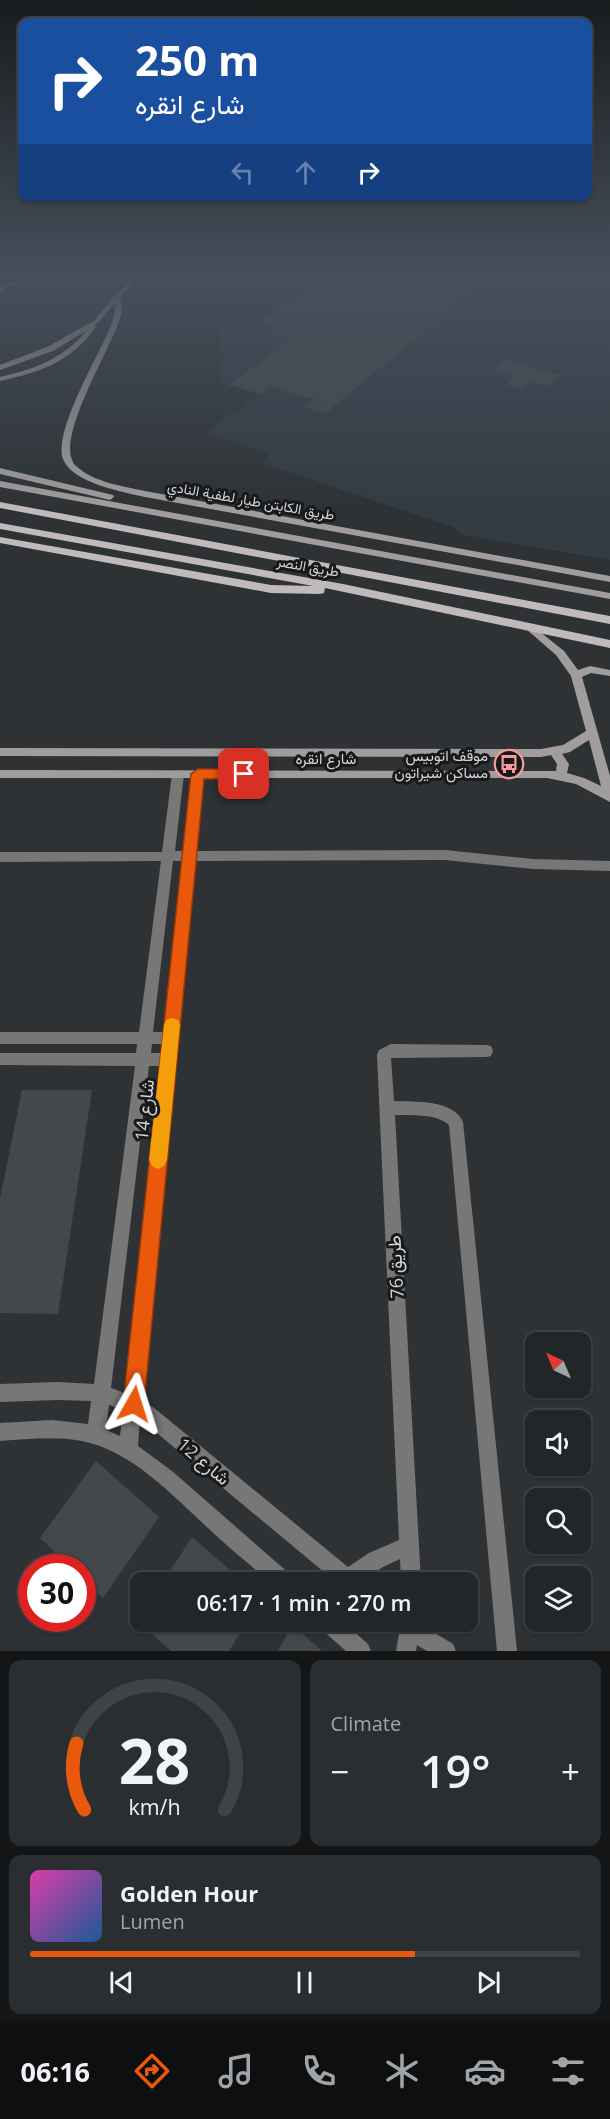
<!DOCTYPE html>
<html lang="en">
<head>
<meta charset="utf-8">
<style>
  :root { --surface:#222628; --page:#2a2e30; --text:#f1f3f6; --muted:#a2a5a8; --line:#3f4345; --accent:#ea580c }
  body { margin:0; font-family:"Open Sans",Vazirmatn,sans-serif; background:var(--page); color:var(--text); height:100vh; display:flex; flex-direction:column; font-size:22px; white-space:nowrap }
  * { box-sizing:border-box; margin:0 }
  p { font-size:20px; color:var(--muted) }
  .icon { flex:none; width:33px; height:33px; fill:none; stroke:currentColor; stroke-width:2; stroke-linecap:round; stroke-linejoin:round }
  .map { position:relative; height:1651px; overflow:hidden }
  .drawer { display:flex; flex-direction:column; gap:9px; padding:9px; background:#131516; flex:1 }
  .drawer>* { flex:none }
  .guide { position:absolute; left:18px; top:18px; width:574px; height:183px; border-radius:12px; box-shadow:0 2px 4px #0004,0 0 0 2px var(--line); background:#1a4fa0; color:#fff; overflow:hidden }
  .needle { width:39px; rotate:316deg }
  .tools { position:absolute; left:525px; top:1332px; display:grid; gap:12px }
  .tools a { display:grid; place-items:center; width:66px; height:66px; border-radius:12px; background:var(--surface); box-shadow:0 2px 4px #0004,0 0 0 2px var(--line); font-size:30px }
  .speed { position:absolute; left:18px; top:1554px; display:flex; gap:12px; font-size:30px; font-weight:700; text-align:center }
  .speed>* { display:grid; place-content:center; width:78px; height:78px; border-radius:50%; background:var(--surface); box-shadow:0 2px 4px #0004,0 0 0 2px var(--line); line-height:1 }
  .speed .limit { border:9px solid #d22; background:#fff; color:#111 }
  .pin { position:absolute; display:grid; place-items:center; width:51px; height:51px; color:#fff; margin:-26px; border-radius:12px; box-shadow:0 3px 9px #0006 }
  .me { position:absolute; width:66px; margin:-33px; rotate:6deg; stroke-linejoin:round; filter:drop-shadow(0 0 4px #0008) }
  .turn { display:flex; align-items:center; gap:21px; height:126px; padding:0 18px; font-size:27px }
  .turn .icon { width:78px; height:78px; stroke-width:2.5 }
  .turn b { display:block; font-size:42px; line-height:51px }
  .lanes { display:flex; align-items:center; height:57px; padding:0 18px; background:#0003; justify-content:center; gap:30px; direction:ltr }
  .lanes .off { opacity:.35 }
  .big { font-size:45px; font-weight:600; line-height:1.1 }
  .drawer .widget { flex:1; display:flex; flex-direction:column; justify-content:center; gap:9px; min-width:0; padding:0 21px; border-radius:12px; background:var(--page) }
  .drawer .dial { align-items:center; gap:0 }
  .dial svg { height:156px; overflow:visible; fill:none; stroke:var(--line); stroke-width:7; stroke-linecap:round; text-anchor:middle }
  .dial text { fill:var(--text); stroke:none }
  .song { display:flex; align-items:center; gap:18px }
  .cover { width:72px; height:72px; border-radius:9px; background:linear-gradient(135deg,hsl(320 70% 55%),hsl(210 70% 35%)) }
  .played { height:6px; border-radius:3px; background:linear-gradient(90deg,var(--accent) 70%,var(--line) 70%) }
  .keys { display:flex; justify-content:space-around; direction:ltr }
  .heat { display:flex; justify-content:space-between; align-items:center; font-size:33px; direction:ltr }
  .drawer .tiles { flex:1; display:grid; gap:9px; grid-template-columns:1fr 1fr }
  .widget:last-child { grid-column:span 2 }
  .trip { position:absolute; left:130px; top:1572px; width:348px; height:60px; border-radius:12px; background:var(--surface); box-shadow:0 2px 4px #0004,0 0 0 2px var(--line); font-weight:600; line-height:60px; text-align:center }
  .menu { display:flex; height:96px; justify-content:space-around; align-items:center; background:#0e0f10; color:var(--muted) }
  .menu .icon { width:42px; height:42px }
  .menu .active { color:var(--accent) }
  .menu b { font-size:27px; color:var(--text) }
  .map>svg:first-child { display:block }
  .built { fill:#333b43 }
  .building { fill:#44484b }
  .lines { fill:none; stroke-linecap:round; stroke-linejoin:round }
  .street { fill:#797676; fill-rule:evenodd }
  .secondary { fill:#a19d9c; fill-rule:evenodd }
  .primary { fill:#c0baba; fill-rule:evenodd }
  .route { fill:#ea580c; stroke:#983908; stroke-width:1.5 }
  .slow { fill:#f59e0b }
  .labels { text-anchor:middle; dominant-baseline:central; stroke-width:6; stroke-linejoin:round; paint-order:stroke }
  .far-street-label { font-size:14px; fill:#d3d5d7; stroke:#18191b }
  .poi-label { font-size:15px; fill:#d3d5d7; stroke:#18191b; text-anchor:end }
  .street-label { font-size:15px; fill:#d3d5d7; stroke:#18191b }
  .near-street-label { font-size:18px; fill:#d3d5d7; stroke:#18191b }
</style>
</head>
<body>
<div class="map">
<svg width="610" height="1651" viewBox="0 0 610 1651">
  <rect width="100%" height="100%" fill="#2e3235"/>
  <!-- built -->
  <polygon class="built" points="321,277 610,277 610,560 459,534 454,527 261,463 270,454 207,433 230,413 236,412 260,394 220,382 223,351 218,348 221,322 248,330"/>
  <!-- building -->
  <g class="building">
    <polygon points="321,277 489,277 325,414 304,407 314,399 270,387 260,394 229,385 291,339 265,332 273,325 259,321"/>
    <polygon points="506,360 561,375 546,386 532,382 521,389 507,385 515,376 493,371"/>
    <polygon points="22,1090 92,1090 58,1314 0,1313 0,1199"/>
    <polygon points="96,1461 159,1517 103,1598 82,1578 82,1568 71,1568 40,1538"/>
    <polygon points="192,1537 244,1582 163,1582"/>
    <polygon points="139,1622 247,1622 229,1651 171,1651"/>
    <polygon points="292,1625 322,1651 278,1651"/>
  </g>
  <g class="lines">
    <!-- street -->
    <g class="street">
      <path d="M178 770 184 774 175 851H184L192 774 198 770 204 774 196 851 445 850 533 859 610 861V871L533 869 445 860 195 861 142 1401 153 1407 348 1567 369 1553 399 1540 377 1055 379 1050 391 1044 486 1045 491 1046 493 1051 491 1056 486 1057 391 1058 394 1101C415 1102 453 1099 463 1122L517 1651H497L449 1125C436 1113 411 1116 395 1115L421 1582H401L400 1559 383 1567 361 1582H336L140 1419 138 1446 172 1471 291 1575 294 1582H270C249 1564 228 1547 208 1528 172 1495 132 1451 82 1441 55 1436 27 1439 0 1441V1423L52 1420 88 1424 91 1401 58 1400 0 1402V1384L58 1382 94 1384 135 1066 0 1065V1053H136L137 1044H0V1032H139L161 861 0 862V852H162L172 774ZM173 861H183L164 1032H153ZM152 1044H163L162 1053H151ZM149 1066H161L125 1393 111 1388ZM109 1405 123 1410 120 1436 106 1430Z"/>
      <polygon points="318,1622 343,1622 368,1644 371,1651 346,1651 321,1629"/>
      <polygon points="388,1622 419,1622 420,1624 453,1644 456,1651 427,1651 417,1645 416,1651 396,1651 399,1634 391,1629"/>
    </g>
    <!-- secondary -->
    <g class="secondary">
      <polygon points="19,277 28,277 0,292 0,287"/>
      <path d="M134 277H141L120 296C121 303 123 309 121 315 114 345 51 442 76 466 93 482 122 486 145 491L610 576V582L145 497C123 492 72 483 63 459 54 436 88 374 99 351 106 336 116 320 115 303L99 322 95 325 96 327C69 363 43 371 0 381V377C35 369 63 359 87 330L53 351 0 370V365L47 347 95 320 115 295Z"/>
      <polygon points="0,468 113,495 114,497 110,500 0,474"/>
      <polygon points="0,481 610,593 610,599 0,487"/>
      <path d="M530 624 564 651 578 670 590 666 610 670V676L591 673 582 677 610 776V802L576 784 547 778H0V770L556 771 557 764 551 755 541 757 0 756V748L541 749 563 745 586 731 571 676 556 655 526 629 525 627ZM589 740 601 786 584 778 567 773 569 764 562 754 570 752Z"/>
    </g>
    <!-- primary -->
    <g class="primary">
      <polygon points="0,502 610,616 610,624 0,508"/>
      <polygon points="0,523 343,584 610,640 610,648 325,588 324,593 320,594 271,593 0,543 0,537 271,585 313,586 0,529"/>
    </g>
  </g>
  <!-- sky -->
  <linearGradient id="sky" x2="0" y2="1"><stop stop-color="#191c1d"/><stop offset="0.54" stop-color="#464f5c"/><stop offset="1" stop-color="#464f5c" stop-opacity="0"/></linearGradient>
  <rect width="610" height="509" fill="url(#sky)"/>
  <!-- route -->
  <polygon class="route" points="198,769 244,769 251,774 244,779 204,779 144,1404 141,1412 134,1415 126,1412 123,1404 191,774"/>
  <!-- slow -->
  <polygon class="slow" points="172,1018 178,1020 180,1025 167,1160 164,1166 158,1169 152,1166 149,1160 164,1025 166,1020"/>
  <!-- icons -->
  <defs>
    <g id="bus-ring" transform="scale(1.5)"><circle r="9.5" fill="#18191b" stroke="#f59b99" stroke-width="1.5"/><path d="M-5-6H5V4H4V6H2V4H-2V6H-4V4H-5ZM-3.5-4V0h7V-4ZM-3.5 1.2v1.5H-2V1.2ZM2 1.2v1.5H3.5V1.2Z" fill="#f59b99"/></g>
  </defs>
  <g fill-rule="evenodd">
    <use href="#bus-ring" x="509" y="764"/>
  </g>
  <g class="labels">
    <!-- far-street labels -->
    <g class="far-street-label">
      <text transform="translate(251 500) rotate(10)">طريق الكابتن طيار لطفية النادي</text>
      <text transform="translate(308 566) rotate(10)">طريق النصر</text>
    </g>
    <!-- poi labels -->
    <g class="poi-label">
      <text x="488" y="755">موقف اتوبيس<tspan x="488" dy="17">مساكن شيراتون</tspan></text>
    </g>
    <!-- street labels -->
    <g class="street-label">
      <text x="326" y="758">شارع انقره</text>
    </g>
    <!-- near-street labels -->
    <g class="near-street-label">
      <text transform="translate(144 1110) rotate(-84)">شارع 14</text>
      <text transform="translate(395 1267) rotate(-93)">طريق 76</text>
      <text transform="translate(204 1461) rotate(40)">شارع 12</text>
    </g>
  </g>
</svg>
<div class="tools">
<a><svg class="needle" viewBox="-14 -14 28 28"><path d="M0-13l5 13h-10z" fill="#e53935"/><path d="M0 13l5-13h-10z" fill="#a2a5a8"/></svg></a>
<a><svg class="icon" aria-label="sound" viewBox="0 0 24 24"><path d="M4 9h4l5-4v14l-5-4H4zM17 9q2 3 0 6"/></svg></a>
<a><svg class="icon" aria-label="search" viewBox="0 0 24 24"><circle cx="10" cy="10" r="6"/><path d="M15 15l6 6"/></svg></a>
<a><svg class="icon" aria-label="layers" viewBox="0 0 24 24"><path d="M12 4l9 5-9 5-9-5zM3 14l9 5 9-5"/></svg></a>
</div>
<div class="speed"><div class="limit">30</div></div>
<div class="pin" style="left:244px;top:774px;background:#d93025"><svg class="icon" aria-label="arrive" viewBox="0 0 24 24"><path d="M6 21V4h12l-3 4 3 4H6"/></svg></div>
<svg class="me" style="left:134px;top:1404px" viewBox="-20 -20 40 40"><path d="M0-17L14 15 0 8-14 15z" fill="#ea580c" stroke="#fff" stroke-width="4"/></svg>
<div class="trip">06:17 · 1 min · 270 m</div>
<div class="guide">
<div class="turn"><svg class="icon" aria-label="right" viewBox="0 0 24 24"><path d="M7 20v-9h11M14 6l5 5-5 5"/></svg><div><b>250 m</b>شارع انقره</div></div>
<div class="lanes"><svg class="icon off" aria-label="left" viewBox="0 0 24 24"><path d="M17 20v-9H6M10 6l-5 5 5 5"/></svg><svg class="icon off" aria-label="ahead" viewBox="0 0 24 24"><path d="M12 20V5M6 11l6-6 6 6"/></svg><svg class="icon" aria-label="right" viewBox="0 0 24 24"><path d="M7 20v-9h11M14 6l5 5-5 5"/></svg></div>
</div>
</div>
<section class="drawer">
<div class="tiles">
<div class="widget dial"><svg viewBox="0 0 100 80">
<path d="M14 69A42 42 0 1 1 86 69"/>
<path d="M14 69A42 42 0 0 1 10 35" stroke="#ea580c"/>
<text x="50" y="56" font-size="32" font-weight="700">28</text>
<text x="50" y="72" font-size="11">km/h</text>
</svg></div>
<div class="widget"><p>Climate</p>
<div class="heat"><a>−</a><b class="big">19°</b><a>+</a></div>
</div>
<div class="widget">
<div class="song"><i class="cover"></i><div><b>Golden Hour</b><p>Lumen</p></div></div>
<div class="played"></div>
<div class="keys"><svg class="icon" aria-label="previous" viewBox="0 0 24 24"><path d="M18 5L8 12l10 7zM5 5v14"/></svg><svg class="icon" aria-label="pause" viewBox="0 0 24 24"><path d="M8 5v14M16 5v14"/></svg><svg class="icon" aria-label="next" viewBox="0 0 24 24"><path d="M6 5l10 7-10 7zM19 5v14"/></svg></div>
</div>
</div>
</section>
<nav class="menu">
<b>06:16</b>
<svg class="icon active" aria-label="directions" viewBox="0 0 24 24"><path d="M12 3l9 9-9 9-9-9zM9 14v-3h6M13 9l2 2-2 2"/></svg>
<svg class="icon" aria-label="music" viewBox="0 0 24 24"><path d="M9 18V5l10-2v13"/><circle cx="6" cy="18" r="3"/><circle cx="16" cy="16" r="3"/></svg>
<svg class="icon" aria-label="phone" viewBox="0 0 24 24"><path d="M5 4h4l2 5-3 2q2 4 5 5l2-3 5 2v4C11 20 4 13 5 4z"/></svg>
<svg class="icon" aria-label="climate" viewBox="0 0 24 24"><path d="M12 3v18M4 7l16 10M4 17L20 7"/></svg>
<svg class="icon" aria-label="car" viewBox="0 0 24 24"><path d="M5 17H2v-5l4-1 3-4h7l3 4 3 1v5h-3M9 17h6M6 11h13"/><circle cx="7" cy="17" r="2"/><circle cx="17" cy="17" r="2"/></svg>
<svg class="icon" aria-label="filters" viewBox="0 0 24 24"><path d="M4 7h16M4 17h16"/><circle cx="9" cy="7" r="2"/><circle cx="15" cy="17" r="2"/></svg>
</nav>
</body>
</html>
